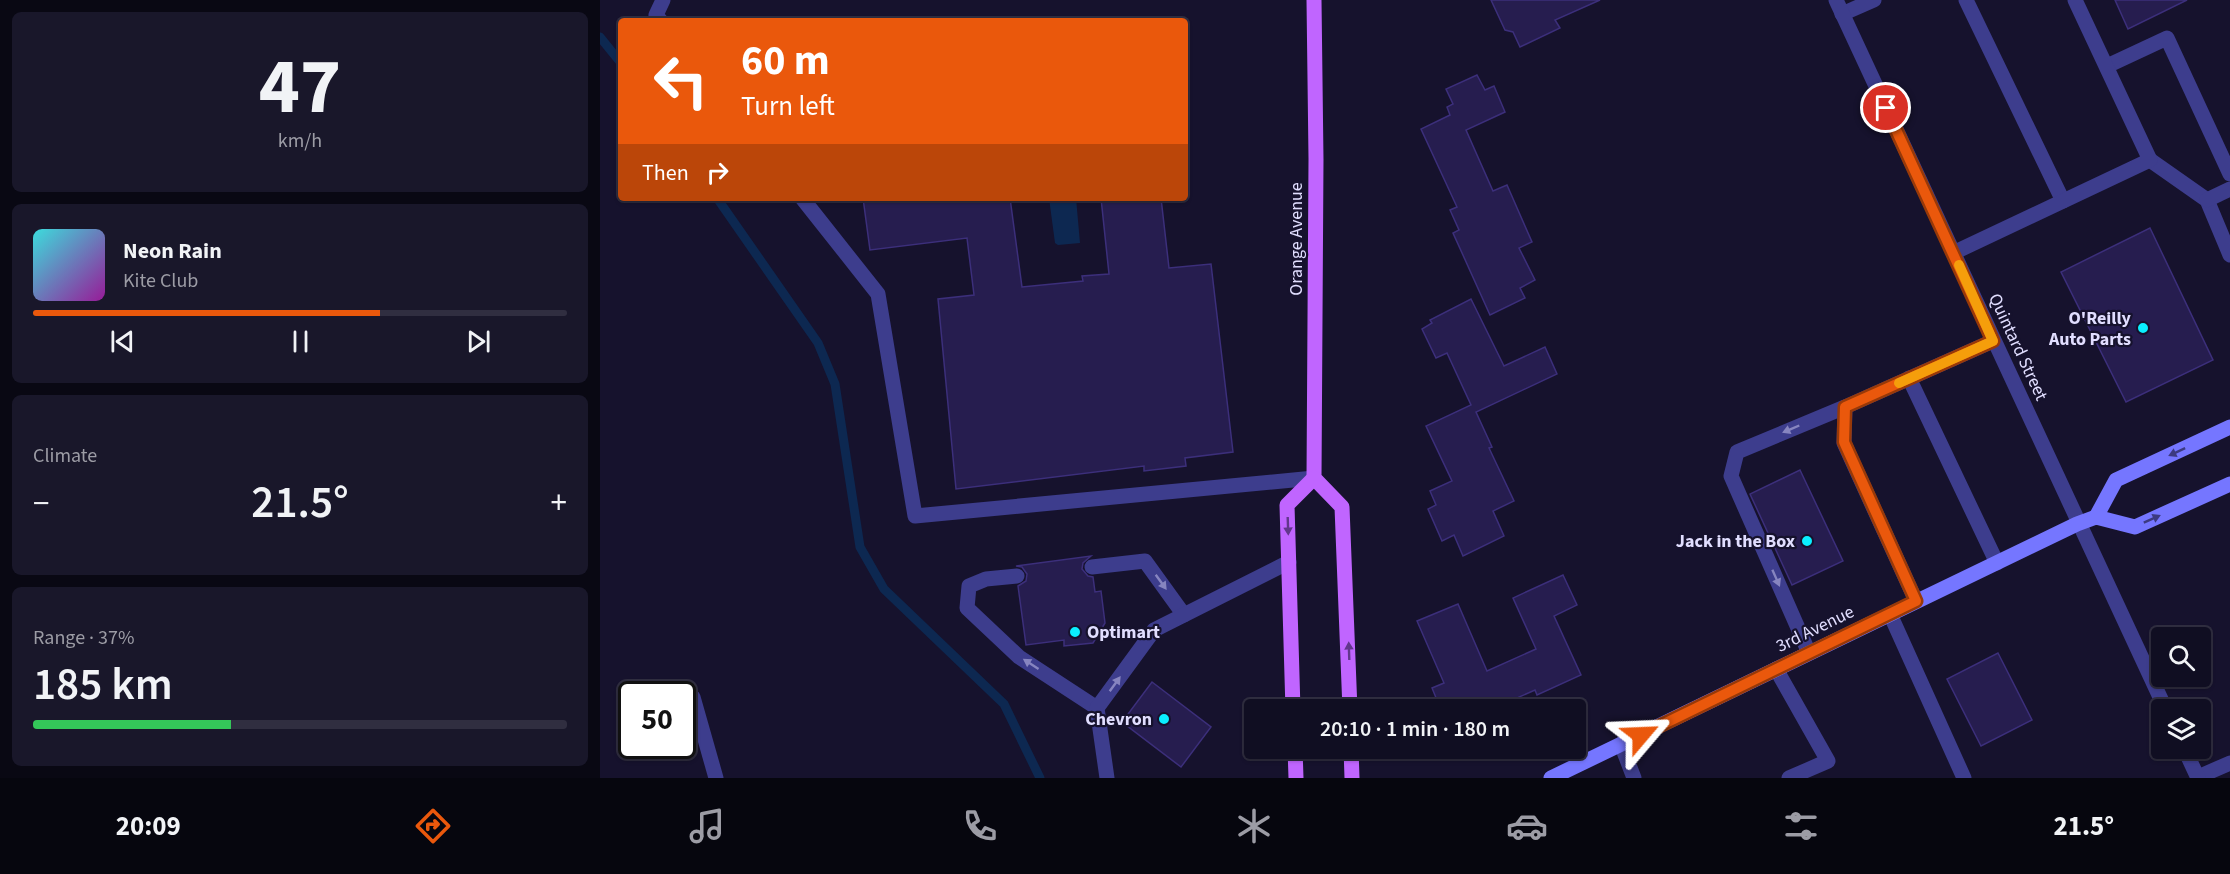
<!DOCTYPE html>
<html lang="en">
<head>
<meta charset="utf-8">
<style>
  :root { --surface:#100e22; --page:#19172a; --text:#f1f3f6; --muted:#9c9ca5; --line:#302e40; --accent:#ea580c }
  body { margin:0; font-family:"Source Sans 3",sans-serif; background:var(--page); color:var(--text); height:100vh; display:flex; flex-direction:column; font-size:22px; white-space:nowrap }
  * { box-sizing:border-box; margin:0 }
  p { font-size:20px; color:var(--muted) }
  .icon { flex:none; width:33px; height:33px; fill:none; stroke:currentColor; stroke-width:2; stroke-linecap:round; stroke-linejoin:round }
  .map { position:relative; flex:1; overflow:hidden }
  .side { display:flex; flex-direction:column; gap:12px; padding:12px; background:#090813; width:600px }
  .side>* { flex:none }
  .hud { position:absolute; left:18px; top:18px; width:570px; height:183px; border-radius:6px; box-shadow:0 2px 4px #0004,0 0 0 2px var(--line); background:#ea580c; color:#fff; overflow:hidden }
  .buttons { position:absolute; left:1551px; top:627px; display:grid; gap:12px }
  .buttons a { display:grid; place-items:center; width:60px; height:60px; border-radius:6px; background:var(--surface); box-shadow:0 2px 4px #0004,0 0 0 2px var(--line); font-size:30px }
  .speed { position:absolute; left:18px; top:681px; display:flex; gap:12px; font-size:30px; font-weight:700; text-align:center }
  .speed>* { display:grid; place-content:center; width:78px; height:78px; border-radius:50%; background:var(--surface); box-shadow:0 2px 4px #0004,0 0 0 2px var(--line); line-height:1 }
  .speed .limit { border:3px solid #111; border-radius:9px; background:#fff; color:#111 }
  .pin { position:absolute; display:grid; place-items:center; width:51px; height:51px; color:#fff; margin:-26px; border:3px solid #fff; border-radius:50%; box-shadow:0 2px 6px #0007 }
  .me { position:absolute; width:66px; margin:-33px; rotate:64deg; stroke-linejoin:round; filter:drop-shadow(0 0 4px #0008) }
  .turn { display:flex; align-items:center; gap:21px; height:126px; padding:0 24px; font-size:27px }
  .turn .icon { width:78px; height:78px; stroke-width:2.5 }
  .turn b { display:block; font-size:42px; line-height:51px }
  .then { display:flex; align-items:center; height:57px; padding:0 24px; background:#0003; gap:12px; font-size:22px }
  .big { font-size:45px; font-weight:600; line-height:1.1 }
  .side .widget { flex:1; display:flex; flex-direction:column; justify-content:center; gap:9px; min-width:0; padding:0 21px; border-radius:9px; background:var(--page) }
  .side .dial { align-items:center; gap:0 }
  .dial b { font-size:78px; line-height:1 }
  .song { display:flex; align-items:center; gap:18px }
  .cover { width:72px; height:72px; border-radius:9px; background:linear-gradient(135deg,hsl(180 70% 55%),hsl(300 70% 35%)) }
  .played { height:6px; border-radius:3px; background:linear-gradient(90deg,var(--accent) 65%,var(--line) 65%) }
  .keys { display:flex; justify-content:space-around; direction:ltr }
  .heat { display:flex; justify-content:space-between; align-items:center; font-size:33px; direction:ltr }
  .charge { height:9px; border-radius:4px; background:linear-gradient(90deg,#34c759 37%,var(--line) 0) }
  .trip { position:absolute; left:644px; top:699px; width:342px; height:60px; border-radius:6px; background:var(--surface); box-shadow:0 2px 4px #0004,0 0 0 2px var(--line); font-weight:600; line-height:60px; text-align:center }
  .tabs { display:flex; height:96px; justify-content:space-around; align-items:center; background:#06060e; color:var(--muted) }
  .tabs .icon { width:42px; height:42px }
  .tabs .current { color:var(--accent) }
  .tabs b { font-size:27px; color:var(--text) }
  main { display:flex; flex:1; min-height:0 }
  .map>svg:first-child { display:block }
  .water { fill:#0d2851 }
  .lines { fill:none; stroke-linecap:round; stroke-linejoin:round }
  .stream { stroke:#0d2851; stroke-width:9 }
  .building { fill:#261d4f; stroke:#3c2f7b; stroke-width:1.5 }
  .service { stroke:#3d3d8d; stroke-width:15 }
  .tertiary { stroke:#3d3d8d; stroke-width:15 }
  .secondary { stroke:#7576ff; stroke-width:15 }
  .primary { stroke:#c065ff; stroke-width:15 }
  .oneway { fill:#8785c0 }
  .oneway2 { fill:#3c3a81 }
  .oneway3 { fill:#62378c }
  .route-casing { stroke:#983908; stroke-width:15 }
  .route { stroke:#ea580c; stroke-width:10 }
  .slow { stroke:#f59e0b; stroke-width:10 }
  .poi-dot { fill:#0aefff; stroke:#16122d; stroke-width:2 }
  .labels { text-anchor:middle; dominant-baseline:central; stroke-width:4.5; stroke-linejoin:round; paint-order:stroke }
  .street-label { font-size:18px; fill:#e1deff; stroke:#16122d }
  .poi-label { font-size:18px; font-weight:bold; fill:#e1deff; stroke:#16122d; text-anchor:end }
</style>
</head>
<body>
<main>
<section class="side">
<div class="widget dial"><b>47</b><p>km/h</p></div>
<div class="widget">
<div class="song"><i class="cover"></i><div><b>Neon Rain</b><p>Kite Club</p></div></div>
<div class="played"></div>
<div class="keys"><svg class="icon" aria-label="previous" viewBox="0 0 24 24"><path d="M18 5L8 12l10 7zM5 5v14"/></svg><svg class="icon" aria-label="pause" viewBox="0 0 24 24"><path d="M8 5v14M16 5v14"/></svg><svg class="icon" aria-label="next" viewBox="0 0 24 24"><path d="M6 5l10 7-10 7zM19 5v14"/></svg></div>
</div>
<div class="widget"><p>Climate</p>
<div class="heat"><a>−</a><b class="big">21.5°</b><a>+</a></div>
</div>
<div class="widget"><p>Range · 37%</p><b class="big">185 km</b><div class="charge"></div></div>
</section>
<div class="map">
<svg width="1630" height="778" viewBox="0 0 1630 778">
  <rect width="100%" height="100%" fill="#16122d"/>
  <!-- water -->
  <polygon class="water" points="449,198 476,198 480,243 458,245 455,243"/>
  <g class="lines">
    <!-- stream -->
    <g class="stream">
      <polyline points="0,37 21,63"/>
      <polyline points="117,198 218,343 235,384 260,547 284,589 404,704 440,778"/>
    </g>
  </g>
  <!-- building -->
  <g class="building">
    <polygon points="891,0 1000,0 955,20 960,28 920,47 913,32 905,30"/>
    <polygon points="1515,0 1587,0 1528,29"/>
    <polygon points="877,75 885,90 894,86 905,112 866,130 893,191 907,185 932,242 919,248 935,280 920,288 925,298 890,315 853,233 859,230 850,210 857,207 821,129 850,115 847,107 853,104 846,89"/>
    <polygon points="263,198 410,198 422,287 483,281 482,276 509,274 501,198 561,198 569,268 611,264 633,452 585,458 586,466 544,471 544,466 356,489 338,299 374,295 367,238 270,250"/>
    <polygon points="1550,228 1613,360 1526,402 1461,272"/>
    <polygon points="871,299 904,366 945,347 957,374 876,412 892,447 889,448 914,501 893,511 904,536 863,556 854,535 842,541 828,509 836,505 830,491 852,481 826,426 871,405 847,353 836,358 822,329 832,323 830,320"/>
    <polygon points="1200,470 1243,561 1192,585 1150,494"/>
    <polygon points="491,556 483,563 482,569 488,576 493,577 495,592 501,591 505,623 493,643 464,646 464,640 426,645 418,586 426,581 427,574 422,567 416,566"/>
    <polygon points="963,575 977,605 954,616 981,675 937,695 935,690 890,710 841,710 832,688 844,683 817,621 858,604 887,671 936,649 913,598"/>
    <polygon points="1398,653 1432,720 1381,746 1347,679"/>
    <polygon points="552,682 611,727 581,767 522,722"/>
  </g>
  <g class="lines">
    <!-- service -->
    <g class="service">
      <polyline points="1366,0 1463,201"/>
      <polyline points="1242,14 1274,0"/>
      <polyline points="61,21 56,15 63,0"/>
      <polyline points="1507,66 1567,38 1630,174"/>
      <polyline points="1550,160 1607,200 1630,255"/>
      <polyline points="202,198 278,294 315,516 714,478"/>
      <polyline points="1607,200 1630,189"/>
      <polyline points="1353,253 1550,160 1475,0"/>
      <polyline points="1309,378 1397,563"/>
      <polyline points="492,567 545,561 584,615"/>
      <polyline points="417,576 386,579 369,586 367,608 419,657 497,708"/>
      <polyline points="1316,601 1244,443 1245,407 1393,341"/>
      <polyline points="1290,614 1364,778"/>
      <polyline points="1209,653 1131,476 1137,452 1245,407"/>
      <polyline points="1176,669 1228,761 1189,778"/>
      <polyline points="93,697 116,778"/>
      <polyline points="1021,744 1034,778"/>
      <polyline points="1598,777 1630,763"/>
      <polyline points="507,778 497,708 554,630 689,562"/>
    </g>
    <!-- tertiary -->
    <g class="tertiary">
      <polyline points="1236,0 1566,710"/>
      <polyline points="1584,748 1598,778"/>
    </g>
    <!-- secondary -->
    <g class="secondary">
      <polyline points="1496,517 1516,480 1630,427"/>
      <polyline points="951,778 1477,524 1496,517 1535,527 1630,484"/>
    </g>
    <!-- primary -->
    <g class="primary">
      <polyline points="714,0 716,159 714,478 742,507 750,710"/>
      <polyline points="693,710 687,505 714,478"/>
      <polyline points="695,748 696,778"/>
      <polyline points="751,748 752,778"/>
    </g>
  </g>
  <!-- one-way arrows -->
  <defs><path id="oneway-solid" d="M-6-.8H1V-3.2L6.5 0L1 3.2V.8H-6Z" transform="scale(1.5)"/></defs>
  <g class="oneway">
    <use href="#oneway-solid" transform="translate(1191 429) rotate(157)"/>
    <use href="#oneway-solid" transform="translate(1176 578) rotate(66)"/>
    <use href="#oneway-solid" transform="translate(561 582) rotate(54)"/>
    <use href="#oneway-solid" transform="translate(431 664) rotate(-147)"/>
    <use href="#oneway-solid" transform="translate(515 684) rotate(-54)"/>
  </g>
  <g class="oneway2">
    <use href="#oneway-solid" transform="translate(1577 452) rotate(155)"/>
    <use href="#oneway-solid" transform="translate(1552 519) rotate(-24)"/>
  </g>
  <g class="oneway3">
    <use href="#oneway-solid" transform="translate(688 526) rotate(88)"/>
    <use href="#oneway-solid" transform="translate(749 651) rotate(-92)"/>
  </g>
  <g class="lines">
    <!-- route casing -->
    <g class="route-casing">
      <polyline id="route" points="1041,735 1316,601 1244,442 1245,407 1393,341 1286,108"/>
    </g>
    <!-- route -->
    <use href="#route" class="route"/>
    <!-- slow -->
    <polyline class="slow" points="1299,383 1393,341 1359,265"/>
  </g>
  <!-- markers -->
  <g class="poi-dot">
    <circle cx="1543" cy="328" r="6"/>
    <circle cx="1207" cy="541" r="6"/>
    <circle cx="475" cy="632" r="6"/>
    <circle cx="564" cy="719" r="6"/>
  </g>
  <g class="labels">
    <!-- street labels -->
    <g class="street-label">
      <text transform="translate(696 239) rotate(-90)">Orange Avenue</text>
      <text transform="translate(1418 347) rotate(65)">Quintard Street</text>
      <text transform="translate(1215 629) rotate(-26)">3rd Avenue</text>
    </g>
    <!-- poi labels -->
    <g class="poi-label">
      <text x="1531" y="318">O'Reilly<tspan x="1531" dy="21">Auto Parts</tspan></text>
      <text x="1195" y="541">Jack in the Box</text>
      <text x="487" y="632" text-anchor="start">Optimart</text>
      <text x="552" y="719">Chevron</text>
    </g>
  </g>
</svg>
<div class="buttons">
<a><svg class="icon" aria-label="search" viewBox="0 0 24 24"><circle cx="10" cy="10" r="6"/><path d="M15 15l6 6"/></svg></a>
<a><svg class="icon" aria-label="layers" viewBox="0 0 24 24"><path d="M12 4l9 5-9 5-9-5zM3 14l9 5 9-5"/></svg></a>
</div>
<div class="speed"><div class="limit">50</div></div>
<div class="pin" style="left:1286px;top:108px;background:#d93025"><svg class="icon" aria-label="arrive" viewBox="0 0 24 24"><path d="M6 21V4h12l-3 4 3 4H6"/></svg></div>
<svg class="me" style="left:1041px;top:735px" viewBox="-20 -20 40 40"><path d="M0-17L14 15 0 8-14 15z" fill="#ea580c" stroke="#fff" stroke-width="4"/></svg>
<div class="trip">20:10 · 1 min · 180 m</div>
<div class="hud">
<div class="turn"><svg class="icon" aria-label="left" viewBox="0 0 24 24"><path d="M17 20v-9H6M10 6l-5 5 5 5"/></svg><div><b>60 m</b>Turn left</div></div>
<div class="then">Then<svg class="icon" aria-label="right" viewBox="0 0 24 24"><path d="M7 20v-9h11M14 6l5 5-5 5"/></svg></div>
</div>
</div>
</main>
<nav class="tabs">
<b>20:09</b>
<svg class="icon current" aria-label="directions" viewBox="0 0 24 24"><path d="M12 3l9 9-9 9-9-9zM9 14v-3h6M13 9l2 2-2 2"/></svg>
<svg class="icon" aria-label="music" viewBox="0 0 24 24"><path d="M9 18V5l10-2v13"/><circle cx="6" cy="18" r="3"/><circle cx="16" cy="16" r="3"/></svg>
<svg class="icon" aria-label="phone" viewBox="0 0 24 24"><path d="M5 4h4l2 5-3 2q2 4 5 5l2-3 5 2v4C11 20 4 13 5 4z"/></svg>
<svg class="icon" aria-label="climate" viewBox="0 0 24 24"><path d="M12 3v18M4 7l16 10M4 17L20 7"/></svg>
<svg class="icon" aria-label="car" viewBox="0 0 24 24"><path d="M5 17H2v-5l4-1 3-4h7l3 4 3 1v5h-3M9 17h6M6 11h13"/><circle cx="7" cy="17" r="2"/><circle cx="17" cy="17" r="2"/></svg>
<svg class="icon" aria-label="filters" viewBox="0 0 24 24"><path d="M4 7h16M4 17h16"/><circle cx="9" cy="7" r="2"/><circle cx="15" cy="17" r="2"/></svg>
<b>21.5°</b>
</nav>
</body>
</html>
